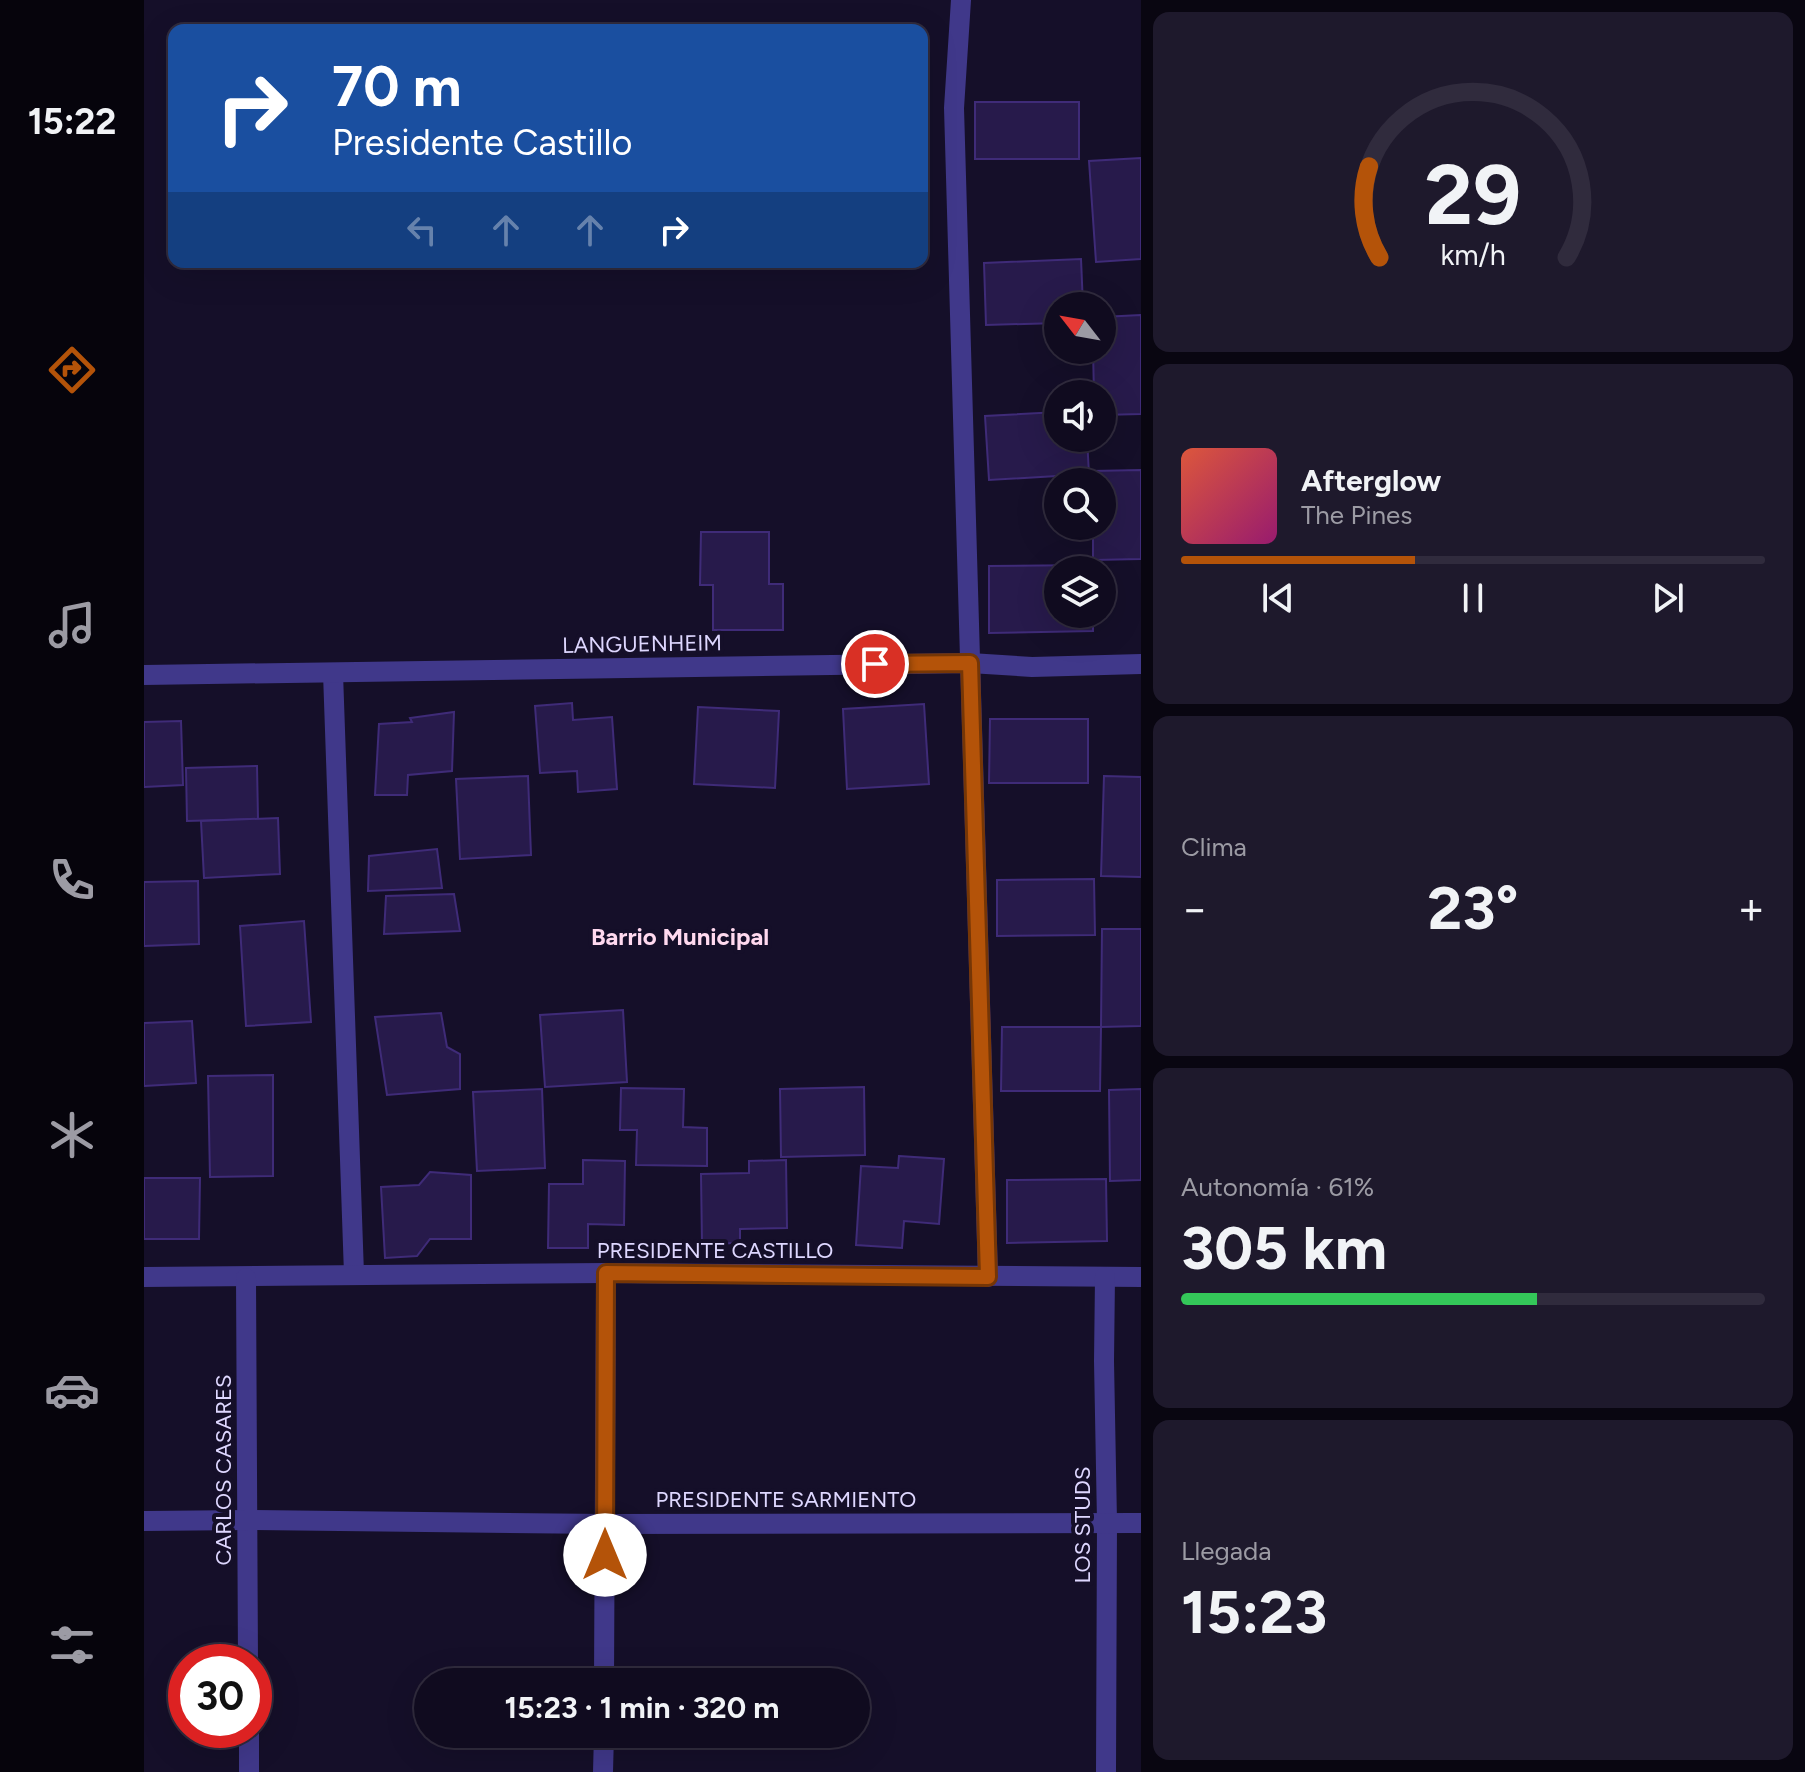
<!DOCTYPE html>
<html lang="es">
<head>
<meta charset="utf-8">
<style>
  :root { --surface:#100b1f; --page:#1e192c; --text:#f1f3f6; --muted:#9c9ba4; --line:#302b3d; --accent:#b45309 }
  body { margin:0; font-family:Figtree,sans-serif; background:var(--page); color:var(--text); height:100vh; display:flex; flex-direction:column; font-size:30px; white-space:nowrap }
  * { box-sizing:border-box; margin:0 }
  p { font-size:26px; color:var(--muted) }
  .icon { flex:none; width:44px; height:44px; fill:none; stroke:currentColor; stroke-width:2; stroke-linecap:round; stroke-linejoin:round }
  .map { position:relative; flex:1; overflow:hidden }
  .sheet { display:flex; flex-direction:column; gap:12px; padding:12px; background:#090611; width:664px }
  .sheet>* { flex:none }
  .hud { position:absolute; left:24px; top:24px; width:760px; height:244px; border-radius:16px; box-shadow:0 8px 32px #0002,0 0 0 2px var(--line); background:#1a4fa0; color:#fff; overflow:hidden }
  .needle { width:52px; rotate:301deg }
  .buttons { position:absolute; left:900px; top:292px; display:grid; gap:16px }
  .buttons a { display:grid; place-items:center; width:72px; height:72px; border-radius:50%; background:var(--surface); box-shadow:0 8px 32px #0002,0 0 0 2px var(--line); font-size:40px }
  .speed { position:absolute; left:24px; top:1644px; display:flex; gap:16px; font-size:40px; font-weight:700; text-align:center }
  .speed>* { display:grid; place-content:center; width:104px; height:104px; border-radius:50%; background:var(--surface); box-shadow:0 8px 32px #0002,0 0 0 2px var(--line); line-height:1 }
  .speed .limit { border:12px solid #d22; background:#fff; color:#111 }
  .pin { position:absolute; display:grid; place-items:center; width:68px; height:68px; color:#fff; margin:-34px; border:4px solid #fff; border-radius:50%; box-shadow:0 2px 8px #0007 }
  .me { position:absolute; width:88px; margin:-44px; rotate:0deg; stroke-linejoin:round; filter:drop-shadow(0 0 6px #0008) }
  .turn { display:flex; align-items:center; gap:28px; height:168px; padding:0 32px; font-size:36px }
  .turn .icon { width:104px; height:104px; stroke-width:2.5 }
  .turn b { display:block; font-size:56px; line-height:68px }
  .lanes { display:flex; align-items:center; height:76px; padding:0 32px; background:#0003; justify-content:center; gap:40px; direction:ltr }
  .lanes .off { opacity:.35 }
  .big { font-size:60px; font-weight:700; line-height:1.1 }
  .sheet .widget { flex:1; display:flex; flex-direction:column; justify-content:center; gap:12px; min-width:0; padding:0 28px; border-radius:16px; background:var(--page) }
  .sheet .dial { align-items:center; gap:0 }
  .dial svg { height:208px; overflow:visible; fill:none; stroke:var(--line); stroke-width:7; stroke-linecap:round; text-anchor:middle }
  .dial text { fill:var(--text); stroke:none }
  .song { display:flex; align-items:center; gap:24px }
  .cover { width:96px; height:96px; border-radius:12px; background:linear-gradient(135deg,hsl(10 70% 55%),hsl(320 70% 35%)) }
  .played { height:8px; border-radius:4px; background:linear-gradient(90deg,var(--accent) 40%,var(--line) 40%) }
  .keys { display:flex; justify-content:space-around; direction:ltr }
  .heat { display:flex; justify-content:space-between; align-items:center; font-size:44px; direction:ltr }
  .charge { height:12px; border-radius:6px; background:linear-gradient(90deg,#34c759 61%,var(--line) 0) }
  .trip { position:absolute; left:270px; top:1668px; width:456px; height:80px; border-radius:40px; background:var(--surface); box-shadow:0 8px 32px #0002,0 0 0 2px var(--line); font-weight:700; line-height:80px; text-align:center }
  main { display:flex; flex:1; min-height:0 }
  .tabs { display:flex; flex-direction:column; width:144px; justify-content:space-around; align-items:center; background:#06040c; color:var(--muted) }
  .tabs .icon { width:56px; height:56px }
  .tabs .on { color:var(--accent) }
  .tabs b { font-size:36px; color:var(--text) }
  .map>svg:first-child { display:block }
  .building { fill:#271a4b; stroke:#3f2b78; stroke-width:2 }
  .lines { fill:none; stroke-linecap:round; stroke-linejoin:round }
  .minor { stroke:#40388a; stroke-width:20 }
  .route-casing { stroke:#753606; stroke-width:20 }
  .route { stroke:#b45309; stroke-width:14 }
  .labels { text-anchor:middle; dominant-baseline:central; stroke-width:8; stroke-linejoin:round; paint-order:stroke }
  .street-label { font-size:22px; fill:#ded7ff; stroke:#150f29 }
  .neighbourhood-label { font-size:24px; font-weight:bold; fill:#ffd9ef; stroke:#150f29 }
</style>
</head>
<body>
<main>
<nav class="tabs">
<b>15:22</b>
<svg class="icon on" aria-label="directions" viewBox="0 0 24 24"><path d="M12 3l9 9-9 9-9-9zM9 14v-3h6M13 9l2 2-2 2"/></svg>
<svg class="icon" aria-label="music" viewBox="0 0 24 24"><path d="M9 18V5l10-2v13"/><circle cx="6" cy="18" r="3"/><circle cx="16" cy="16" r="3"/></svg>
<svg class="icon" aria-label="phone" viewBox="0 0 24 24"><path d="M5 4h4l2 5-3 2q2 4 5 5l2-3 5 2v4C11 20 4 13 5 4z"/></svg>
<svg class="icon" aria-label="climate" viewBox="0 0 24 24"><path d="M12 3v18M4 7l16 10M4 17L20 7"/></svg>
<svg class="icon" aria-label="car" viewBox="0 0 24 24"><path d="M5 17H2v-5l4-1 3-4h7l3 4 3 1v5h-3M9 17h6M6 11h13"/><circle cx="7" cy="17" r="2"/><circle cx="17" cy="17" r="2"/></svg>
<svg class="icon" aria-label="filters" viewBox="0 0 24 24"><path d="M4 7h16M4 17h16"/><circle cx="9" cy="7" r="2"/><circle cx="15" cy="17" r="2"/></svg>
</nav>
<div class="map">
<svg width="997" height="1772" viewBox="0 0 997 1772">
  <rect width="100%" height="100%" fill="#150f29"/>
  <!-- building -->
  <g class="building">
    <rect x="831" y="102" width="104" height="57"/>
    <polygon points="997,158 997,259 952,262 945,161"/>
    <polygon points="937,259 939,306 914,306 914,323 842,325 840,263"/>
    <polygon points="997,315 997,414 958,415 958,394 950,394 949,350 958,350 958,317"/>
    <polygon points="914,412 914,438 943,438 945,474 845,480 841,416"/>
    <polygon points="997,470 997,559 949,560 949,526 958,526 958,482 948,482 948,471"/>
    <polygon points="557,532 625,532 625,584 639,584 639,630 569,630 569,585 556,585"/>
    <polygon points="949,565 949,570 914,570 914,614 949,614 949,631 845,633 845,566"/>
    <polygon points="428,703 429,720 468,717 473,789 434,792 433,771 396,773 391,706"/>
    <polygon points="780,704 785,784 703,789 699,709"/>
    <polygon points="554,707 635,711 631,788 550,784"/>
    <polygon points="310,712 308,771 264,775 263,795 231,795 235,724 268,722 266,718"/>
    <polygon points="846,719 944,719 944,783 845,783"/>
    <polygon points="37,721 39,785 0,787 0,722"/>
    <polygon points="113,766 114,819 43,821 42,768"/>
    <polygon points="384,776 387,855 316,859 312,779"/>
    <polygon points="960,776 997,777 997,877 957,876"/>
    <polygon points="134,818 136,874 60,878 57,821"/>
    <polygon points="293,849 298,888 224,891 225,856"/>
    <polygon points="950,879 951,935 853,936 853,880"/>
    <polygon points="54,881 55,944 0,946 0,882"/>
    <polygon points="310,894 316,931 240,934 242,896"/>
    <polygon points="160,921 167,1022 102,1026 96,926"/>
    <polygon points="958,929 997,929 997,1026 957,1027"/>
    <polygon points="479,1010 483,1082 401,1087 396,1015"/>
    <polygon points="297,1013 303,1047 316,1054 316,1089 243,1095 231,1017"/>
    <polygon points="48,1021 52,1083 0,1086 0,1023"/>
    <polygon points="858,1027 957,1027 956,1091 857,1091"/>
    <polygon points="129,1075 129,1176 66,1177 64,1076"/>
    <polygon points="720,1087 721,1155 637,1157 636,1089"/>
    <polygon points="477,1088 540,1089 539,1127 563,1128 563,1166 492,1165 493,1130 476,1130"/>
    <polygon points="398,1089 401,1168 333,1171 329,1092"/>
    <polygon points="997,1089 997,1180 966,1181 965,1090"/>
    <polygon points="755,1156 800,1159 795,1224 760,1221 758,1248 712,1245 717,1166 754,1168"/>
    <polygon points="439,1160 481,1161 480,1225 444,1224 444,1248 404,1248 405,1184 439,1184"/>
    <polygon points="642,1160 643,1228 596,1229 596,1243 558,1244 557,1174 605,1173 605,1161"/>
    <polygon points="286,1172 327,1175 327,1239 286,1239 273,1256 241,1258 237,1187 275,1185"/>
    <polygon points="0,1178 56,1178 55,1239 0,1239"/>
    <polygon points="962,1179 963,1241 863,1243 863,1180"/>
  </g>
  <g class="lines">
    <!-- minor -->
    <g class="minor">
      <polyline points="817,0 810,108 844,1277"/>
      <polyline points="189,673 210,1274"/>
      <polyline points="0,675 826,663 888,667 997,664"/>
      <polyline points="0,1277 462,1273 997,1277"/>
      <polyline points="961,1277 960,1361 963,1522 962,1772"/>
      <polyline points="102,1278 104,1662"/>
      <polyline points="0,1521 104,1520 461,1524 997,1523"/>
      <polyline points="460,1682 462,1273"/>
      <polyline points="105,1730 105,1772"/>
      <polyline points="459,1772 460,1734"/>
    </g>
  </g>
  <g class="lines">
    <!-- route casing -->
    <g class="route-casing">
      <polyline id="route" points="461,1555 462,1273 844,1277 826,663 731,664"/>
    </g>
    <!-- route -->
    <use href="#route" class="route"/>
  </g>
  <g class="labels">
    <!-- street labels -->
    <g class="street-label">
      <text transform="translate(498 644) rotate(-1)">LANGUENHEIM</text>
      <text x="571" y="1250">PRESIDENTE CASTILLO</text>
      <text transform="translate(79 1470) rotate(-90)">CARLOS CASARES</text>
      <text x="642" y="1499">PRESIDENTE SARMIENTO</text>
      <text transform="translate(938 1525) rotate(-90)">LOS STUDS</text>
    </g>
    <!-- neighbourhood labels -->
    <g class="neighbourhood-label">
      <text x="536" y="936">Barrio Municipal</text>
    </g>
  </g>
</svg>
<div class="buttons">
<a><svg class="needle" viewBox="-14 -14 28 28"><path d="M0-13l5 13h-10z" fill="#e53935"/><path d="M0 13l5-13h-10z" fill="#9c9ba4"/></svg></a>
<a><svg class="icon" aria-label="sound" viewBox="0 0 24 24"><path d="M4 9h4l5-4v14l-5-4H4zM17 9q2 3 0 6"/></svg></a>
<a><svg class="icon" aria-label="search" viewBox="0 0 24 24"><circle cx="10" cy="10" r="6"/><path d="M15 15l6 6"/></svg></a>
<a><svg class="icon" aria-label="layers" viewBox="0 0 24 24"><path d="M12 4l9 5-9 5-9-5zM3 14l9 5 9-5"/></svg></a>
</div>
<div class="speed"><div class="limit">30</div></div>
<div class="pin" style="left:731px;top:664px;background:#d93025"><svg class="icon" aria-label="arrive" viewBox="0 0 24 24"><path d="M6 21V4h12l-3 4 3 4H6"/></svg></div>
<svg class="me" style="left:461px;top:1555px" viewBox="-20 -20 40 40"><circle r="19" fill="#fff"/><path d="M0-13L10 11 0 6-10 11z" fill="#b45309"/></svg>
<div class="trip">15:23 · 1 min · 320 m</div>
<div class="hud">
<div class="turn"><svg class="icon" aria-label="right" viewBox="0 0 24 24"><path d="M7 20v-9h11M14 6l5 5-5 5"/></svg><div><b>70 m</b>Presidente Castillo</div></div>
<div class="lanes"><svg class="icon off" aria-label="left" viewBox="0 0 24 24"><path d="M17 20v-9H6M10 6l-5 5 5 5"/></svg><svg class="icon off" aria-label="ahead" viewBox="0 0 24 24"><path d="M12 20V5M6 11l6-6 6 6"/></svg><svg class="icon off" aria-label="ahead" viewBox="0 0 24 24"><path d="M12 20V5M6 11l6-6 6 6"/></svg><svg class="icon" aria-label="right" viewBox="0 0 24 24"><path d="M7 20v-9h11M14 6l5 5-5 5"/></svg></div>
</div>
</div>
<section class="sheet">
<div class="widget dial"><svg viewBox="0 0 100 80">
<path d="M14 69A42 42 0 1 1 86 69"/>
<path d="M14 69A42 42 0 0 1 10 34" stroke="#b45309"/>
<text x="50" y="56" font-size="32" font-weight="700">29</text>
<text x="50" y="72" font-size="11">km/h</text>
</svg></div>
<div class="widget">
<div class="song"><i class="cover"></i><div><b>Afterglow</b><p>The Pines</p></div></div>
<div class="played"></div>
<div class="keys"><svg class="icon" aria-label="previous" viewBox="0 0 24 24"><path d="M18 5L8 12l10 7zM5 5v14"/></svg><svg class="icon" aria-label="pause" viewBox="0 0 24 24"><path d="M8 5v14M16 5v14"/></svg><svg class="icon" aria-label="next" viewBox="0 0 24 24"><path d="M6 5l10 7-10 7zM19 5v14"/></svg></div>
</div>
<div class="widget"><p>Clima</p>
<div class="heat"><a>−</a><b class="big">23°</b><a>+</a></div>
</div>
<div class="widget"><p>Autonomía · 61%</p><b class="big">305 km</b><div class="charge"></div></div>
<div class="widget"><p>Llegada</p><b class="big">15:23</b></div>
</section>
</main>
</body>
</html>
